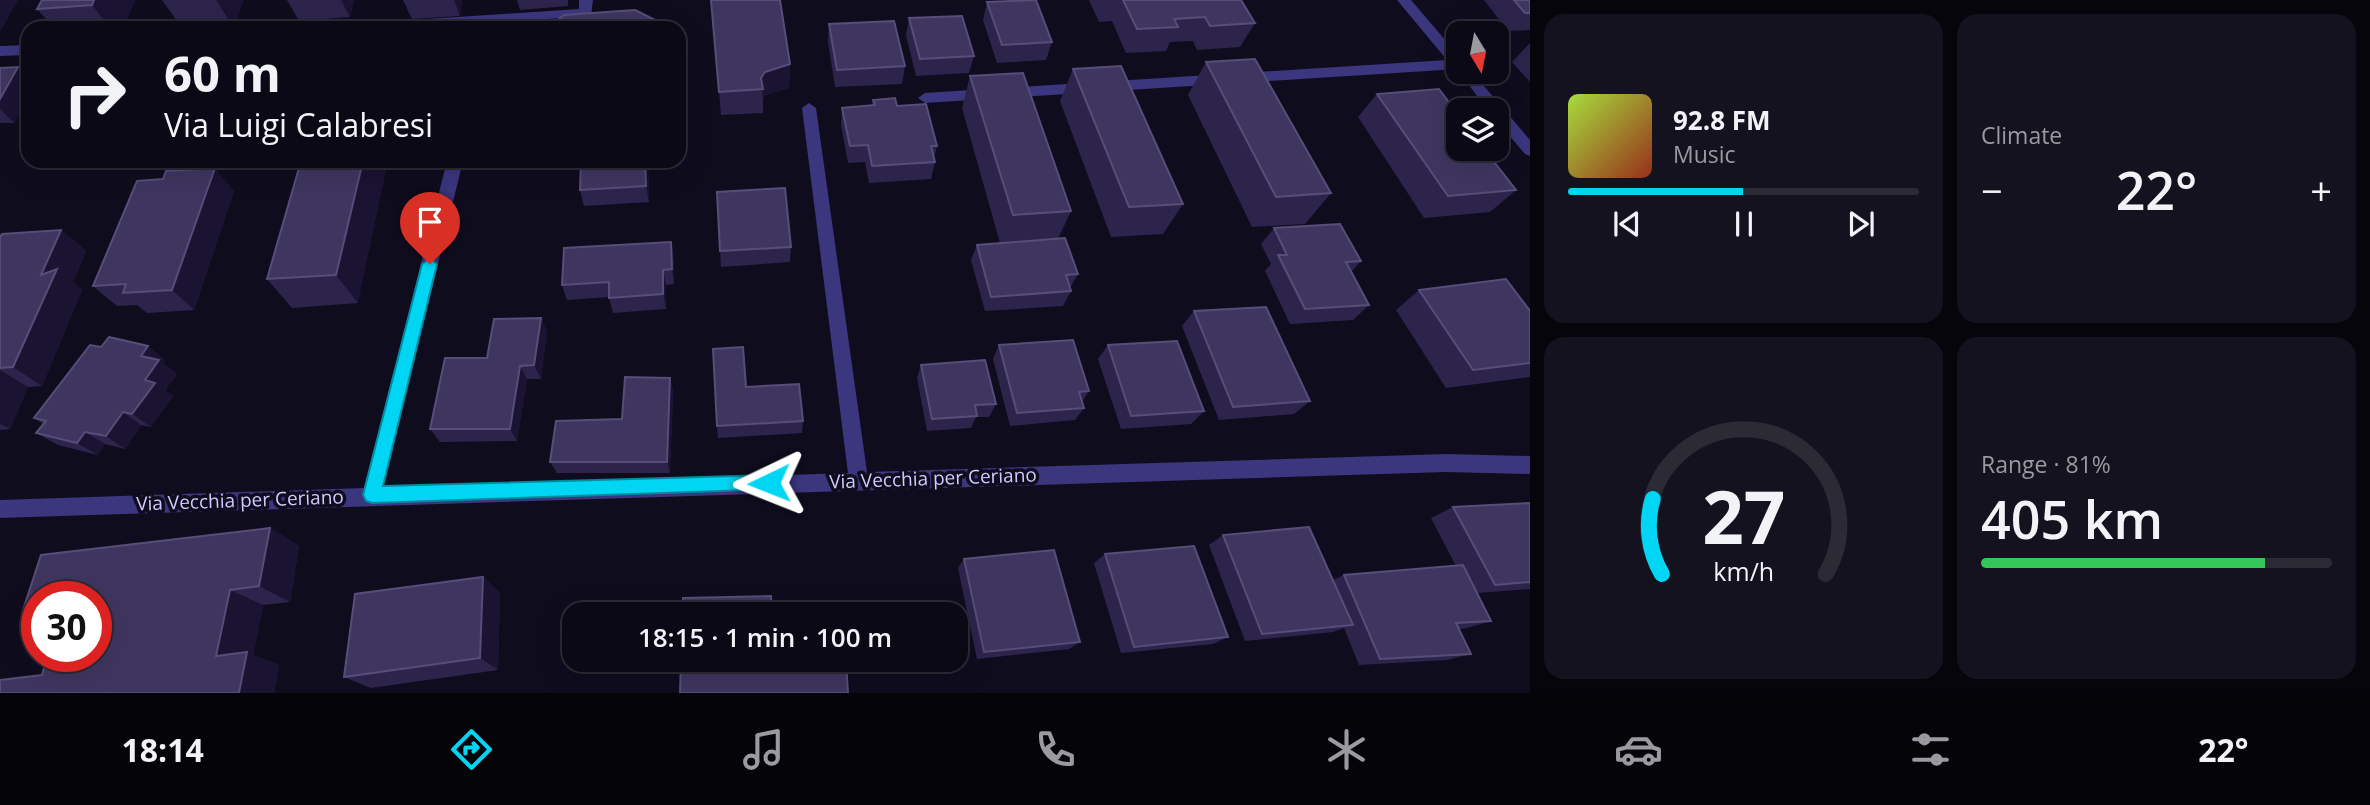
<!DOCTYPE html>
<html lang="en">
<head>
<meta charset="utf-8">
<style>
  :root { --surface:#0b0916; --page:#14121f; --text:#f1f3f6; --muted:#9a9aa1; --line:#2b2a35; --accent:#00d6f4 }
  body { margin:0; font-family:"Open Sans",sans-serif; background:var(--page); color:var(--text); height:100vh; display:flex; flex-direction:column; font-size:26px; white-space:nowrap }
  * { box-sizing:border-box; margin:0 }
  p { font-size:23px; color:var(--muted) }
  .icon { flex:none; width:38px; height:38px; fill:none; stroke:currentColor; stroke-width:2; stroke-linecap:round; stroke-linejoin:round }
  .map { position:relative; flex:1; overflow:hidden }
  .details { display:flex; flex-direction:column; gap:14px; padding:14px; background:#06050c; width:840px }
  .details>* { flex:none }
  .banner { position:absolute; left:21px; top:21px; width:665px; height:147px; border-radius:21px; box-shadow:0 7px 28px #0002,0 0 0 2px var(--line); background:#0b0916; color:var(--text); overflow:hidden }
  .needle { width:46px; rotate:170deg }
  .fabs { position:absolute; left:1446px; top:21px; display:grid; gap:14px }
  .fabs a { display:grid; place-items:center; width:63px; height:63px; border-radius:14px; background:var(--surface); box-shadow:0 7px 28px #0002,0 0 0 2px var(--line); font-size:35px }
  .speed { position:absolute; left:21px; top:581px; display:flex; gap:14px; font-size:35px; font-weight:700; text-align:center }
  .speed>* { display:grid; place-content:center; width:91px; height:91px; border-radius:50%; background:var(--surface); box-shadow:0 7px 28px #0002,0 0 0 2px var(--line); line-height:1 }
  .speed .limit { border:10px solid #d22; background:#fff; color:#111 }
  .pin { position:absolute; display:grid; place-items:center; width:60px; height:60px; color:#fff; margin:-72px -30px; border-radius:50% 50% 50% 0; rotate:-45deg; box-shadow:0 0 7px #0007 }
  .pin .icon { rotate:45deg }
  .me { position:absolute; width:77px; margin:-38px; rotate:268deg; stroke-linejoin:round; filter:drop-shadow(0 0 5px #0008) }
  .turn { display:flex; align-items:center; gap:24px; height:147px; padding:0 28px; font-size:32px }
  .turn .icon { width:91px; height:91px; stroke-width:2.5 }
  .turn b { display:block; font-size:49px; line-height:60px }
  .big { font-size:52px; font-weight:600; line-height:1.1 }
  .details .tile { flex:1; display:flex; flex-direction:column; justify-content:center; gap:10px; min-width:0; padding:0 24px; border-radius:21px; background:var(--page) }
  .details .dial { align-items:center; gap:0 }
  .dial svg { height:182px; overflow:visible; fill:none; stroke:var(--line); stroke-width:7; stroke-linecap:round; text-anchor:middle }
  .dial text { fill:var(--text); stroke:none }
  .song { display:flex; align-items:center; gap:21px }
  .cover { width:84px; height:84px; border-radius:10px; background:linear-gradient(135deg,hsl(80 70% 55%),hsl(10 70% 35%)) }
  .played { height:7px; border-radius:4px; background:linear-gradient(90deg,var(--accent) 50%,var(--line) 50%) }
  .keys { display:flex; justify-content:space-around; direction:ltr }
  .heat { display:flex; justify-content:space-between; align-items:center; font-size:38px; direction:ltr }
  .charge { height:10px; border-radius:5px; background:linear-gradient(90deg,#34c759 81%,var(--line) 0) }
  .details .tiles { flex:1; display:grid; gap:14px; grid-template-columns:repeat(2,1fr) }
  .trip { position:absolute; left:562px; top:602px; width:406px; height:70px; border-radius:21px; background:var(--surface); box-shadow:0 7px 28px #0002,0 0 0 2px var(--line); font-weight:600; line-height:70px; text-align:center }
  .menu { display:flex; height:112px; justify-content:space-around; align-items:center; background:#040409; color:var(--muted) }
  .menu .icon { width:49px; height:49px }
  .menu .on { color:var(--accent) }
  .menu b { font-size:32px; color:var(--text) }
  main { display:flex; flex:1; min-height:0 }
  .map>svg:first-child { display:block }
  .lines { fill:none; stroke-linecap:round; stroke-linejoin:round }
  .minor { fill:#3b367e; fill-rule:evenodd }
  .wall { fill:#2d244c }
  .shaded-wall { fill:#1a1332 }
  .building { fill:#3f3660; stroke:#564d79; stroke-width:2 }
  .route { fill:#00d6f4; stroke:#008b9f; stroke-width:2 }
  .labels { text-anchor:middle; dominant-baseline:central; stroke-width:7; stroke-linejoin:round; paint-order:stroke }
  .street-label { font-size:19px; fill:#d0c9ff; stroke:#0f0c1e }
</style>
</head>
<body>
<main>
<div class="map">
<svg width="1530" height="693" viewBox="0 0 1530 693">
  <rect width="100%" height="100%" fill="#0f0c1e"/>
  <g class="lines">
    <!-- minor -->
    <g class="minor">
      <polygon points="579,0 593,0 591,16 421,28 345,28 352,24 579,9"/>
      <polygon points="1397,0 1411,0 1458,55 1458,69 925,103 918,98 925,93 1447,60"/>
      <polygon points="28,45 28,55 0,56 0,46"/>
      <polygon points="1458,71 1472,72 1530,140 1530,156 1525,154 1496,120 1496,110 1488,110"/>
      <polygon points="809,103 816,108 867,472 1446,454 1530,456 1530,474 1446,472 0,518 0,500 364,488 447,161 463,161 383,488 848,473 802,108"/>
    </g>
  </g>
  <!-- wall -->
  <g class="wall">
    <polygon points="135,0 123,28 54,28 37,9"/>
    <polygon points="162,0 243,0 234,28 182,28"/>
    <polygon points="287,0 354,0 350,17 299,21"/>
    <polygon points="403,0 462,0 460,16 412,19"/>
    <polygon points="517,0 568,0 568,6 520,10"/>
    <polygon points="711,0 790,64 789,88 765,95 763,99 763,113 721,115"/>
    <polygon points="1089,0 1241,0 1255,23 1240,47 1197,50 1193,41 1170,42 1166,51 1126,53 1112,21 1099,22"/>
    <polygon points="1484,0 1530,0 1530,30 1508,31"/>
    <polygon points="987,2 1052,42 1046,60 997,63 983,20"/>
    <polygon points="909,18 974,56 969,73 916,76 906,35"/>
    <polygon points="829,24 905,66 902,84 835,87 828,42"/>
    <polygon points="1529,44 1530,44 1530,82 1512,62"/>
    <polygon points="1206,62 1331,193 1305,224 1252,227 1188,95"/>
    <polygon points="18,67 28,78 28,96 14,123 0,123 0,68"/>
    <polygon points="1073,69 1183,204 1163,234 1111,237 1060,101"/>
    <polygon points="970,76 1071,211 1058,239 1078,274 1070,288 1071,291 1063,306 985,311 971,260 977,245 1000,243 962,108"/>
    <polygon points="1377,94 1516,190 1490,212 1424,218 1358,117"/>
    <polygon points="873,100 897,106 937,146 934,158 935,162 931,179 869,183 865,162 848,163 841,125 842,108 872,105"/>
    <polygon points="301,161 358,303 292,308 267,279"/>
    <polygon points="648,161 649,202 584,206 580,190"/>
    <polygon points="234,191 194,310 147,313 137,305 117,306 93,286"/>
    <polygon points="717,192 791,247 790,262 721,267"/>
    <polygon points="1274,228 1361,261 1351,272 1369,305 1353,320 1290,324 1265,271 1271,264 1261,244"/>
    <polygon points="61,230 86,251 73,282 82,290 42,386 28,387 10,429 0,430 0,237"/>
    <polygon points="671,242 674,257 674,284 666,285 666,309 613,313 609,297 567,300 562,285"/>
    <polygon points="1419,290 1530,311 1530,377 1446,388 1396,310"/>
    <polygon points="1194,311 1310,401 1294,414 1219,420 1182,326"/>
    <polygon points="541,318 547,332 541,379 527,379 517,441 440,442 430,429 487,358"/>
    <polygon points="999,345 1089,391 1082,402 1084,408 1075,420 1010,426 993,359"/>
    <polygon points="1108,345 1204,411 1191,424 1121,429 1098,359"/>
    <polygon points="165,360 163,363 177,374 165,390 173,396 151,427 141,425 125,449 105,444 98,455 58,445 36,433 43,424 34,418"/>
    <polygon points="921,365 996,404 989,417 976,417 971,428 927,431 917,378"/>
    <polygon points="670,378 673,391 670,473 557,473 550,462 622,419"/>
    <polygon points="746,387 803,421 802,433 718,438 717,426"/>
    <polygon points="1530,503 1530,589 1477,593 1491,621 1467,628 1459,629 1471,654 1447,660 1359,665 1344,628 1333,632 1245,641 1209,545 1223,535 1333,580 1344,575 1456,566 1431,518 1453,507"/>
    <polygon points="270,528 299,546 290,602 263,605 253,655 279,665 274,693 0,693 0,680 42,675 47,656 96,656 96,597 37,597 37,614 23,610 41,555"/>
    <polygon points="1105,554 1228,637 1213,644 1121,653 1094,563"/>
    <polygon points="964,559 1080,642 1069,649 977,659 958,568"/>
    <polygon points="483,577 500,593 498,670 371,688 344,677"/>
  </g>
  <!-- shaded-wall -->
  <g class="shaded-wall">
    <polygon points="0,0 18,0 0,32"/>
    <polygon points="94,0 135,0 123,28 110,28 92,5"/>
    <polygon points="216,0 243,0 234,28"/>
    <polygon points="341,0 354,0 350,17"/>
    <polygon points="454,0 462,0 460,16"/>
    <polygon points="790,64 789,88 765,95 763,99 761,78 765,72"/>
    <polygon points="18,67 28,78 28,96 14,123 0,109 0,99"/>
    <polygon points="363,161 388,161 358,303 336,275"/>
    <polygon points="645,161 648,161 649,202 646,186"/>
    <polygon points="215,168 234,191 194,310 172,290"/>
    <polygon points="61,230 86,251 73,282 82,290 42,386 13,367 41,275"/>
    <polygon points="671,242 674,257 674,284 672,269"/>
    <polygon points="663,270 666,285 666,309 663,294"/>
    <polygon points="541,318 547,332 541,379 534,365"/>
    <polygon points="148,346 165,360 163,363 177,374 165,390 173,396 151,427 132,414 145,380 141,356"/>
    <polygon points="520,366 527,379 517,441 510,429"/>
    <polygon points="0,370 28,387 10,429 0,424"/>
    <polygon points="670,378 673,391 670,473 667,462"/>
    <polygon points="123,412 141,425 125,449 106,436"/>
    <polygon points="85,432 105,444 98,455 77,443"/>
    <polygon points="270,528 299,546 290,602 259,586"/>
    <polygon points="483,577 500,593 498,670 480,658"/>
    <polygon points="230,590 263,605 253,655 279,665 274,693 239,693 216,656"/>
  </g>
  <!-- building -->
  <g class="building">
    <polygon points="42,0 94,0 92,5 37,9"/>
    <polygon points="711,0 780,0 790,64 765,72 761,78 763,89 719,92"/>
    <polygon points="1036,0 1052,42 1002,45 987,2"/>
    <polygon points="1123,0 1241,0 1255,23 1210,26 1205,17 1174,19 1178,27 1137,29"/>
    <polygon points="1514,0 1530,0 1530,13 1525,13"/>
    <polygon points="635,10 671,28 548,28 564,15"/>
    <polygon points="962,16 974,56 920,59 909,18"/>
    <polygon points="894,21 905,66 837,70 829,24"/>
    <polygon points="395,22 394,28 339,28 339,25"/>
    <polygon points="1255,59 1331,193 1276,197 1206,62"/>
    <polygon points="1121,66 1183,204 1129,207 1073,69"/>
    <polygon points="18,67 0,99 0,68"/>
    <polygon points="1023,73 1071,211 1013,215 970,76"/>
    <polygon points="1439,89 1458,114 1458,149 1484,149 1516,190 1448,196 1377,94"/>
    <polygon points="895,98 897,106 926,104 937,146 931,146 935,162 872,166 868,145 850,146 842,108 875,105 873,100"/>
    <polygon points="301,161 363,161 336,275 267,279"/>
    <polygon points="581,161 645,161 646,186 580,190"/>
    <polygon points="215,168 172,290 123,293 126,284 93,286 137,181 163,179 166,171"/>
    <polygon points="785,188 791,247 720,251 717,192"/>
    <polygon points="1340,224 1361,261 1346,262 1369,305 1305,309 1278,255 1287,255 1274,228"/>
    <polygon points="61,230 41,275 57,269 13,367 0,368 0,237 2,234"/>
    <polygon points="1065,238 1078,274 1066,275 1071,291 991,297 977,245"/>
    <polygon points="671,242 672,269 663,270 663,294 609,298 609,282 562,285 564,248"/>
    <polygon points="1506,279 1530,311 1530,363 1473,370 1419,290"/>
    <polygon points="1266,307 1310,401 1233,407 1194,311"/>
    <polygon points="541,318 534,365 520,366 510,429 430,429 445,358 487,358 494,319"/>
    <polygon points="109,337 148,346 141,356 159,360 145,380 155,383 132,414 123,412 106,436 85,432 77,443 36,433 46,421 34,418 90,345 101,347"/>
    <polygon points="1073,340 1089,391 1079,392 1084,408 1017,413 999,345"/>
    <polygon points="1177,341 1204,411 1131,416 1108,345"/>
    <polygon points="743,347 746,387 799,384 803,421 717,426 713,349"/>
    <polygon points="985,360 996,404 975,405 977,416 932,419 921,365"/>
    <polygon points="625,377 670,378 667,462 550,462 556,421 622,419"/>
    <polygon points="1530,503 1530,582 1495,585 1453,507"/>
    <polygon points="1309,527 1353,625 1262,634 1223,535"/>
    <polygon points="270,528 259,586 230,590 216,656 247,652 239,693 0,693 0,680 42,675 47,656 96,656 96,597 37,597 37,608 23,610 41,555"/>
    <polygon points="1194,546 1228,637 1134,647 1105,554"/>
    <polygon points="1054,550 1080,642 984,652 964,559"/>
    <polygon points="1463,565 1491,621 1456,623 1471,654 1380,659 1344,575"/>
    <polygon points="483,577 480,658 344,677 355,594"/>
    <polygon points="771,596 772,614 683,614 683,598"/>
    <polygon points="681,660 846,660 848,693 680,693"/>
  </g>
  <!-- route -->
  <polygon class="route" points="430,258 437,264 383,486 769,475 775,477 778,483 775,489 372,503 366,501 363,495 422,264"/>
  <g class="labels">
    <!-- street labels -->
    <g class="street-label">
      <text transform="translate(933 478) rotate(-2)">Via Vecchia per Ceriano</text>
      <text transform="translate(240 500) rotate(-2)">Via Vecchia per Ceriano</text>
    </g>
  </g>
</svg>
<div class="fabs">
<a><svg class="needle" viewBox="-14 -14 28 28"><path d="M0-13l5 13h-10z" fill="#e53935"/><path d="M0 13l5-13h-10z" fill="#9a9aa1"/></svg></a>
<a><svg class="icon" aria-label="layers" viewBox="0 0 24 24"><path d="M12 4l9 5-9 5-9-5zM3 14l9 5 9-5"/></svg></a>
</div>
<div class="speed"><div class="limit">30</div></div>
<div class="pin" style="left:430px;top:264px;background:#d93025"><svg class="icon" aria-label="arrive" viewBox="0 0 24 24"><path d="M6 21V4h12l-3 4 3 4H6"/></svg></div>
<svg class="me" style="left:769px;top:483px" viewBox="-20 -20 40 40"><path d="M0-17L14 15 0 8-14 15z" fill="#00d6f4" stroke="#fff" stroke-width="4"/></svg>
<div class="trip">18:15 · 1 min · 100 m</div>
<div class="banner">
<div class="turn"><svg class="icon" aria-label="right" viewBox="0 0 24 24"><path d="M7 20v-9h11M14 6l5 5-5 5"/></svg><div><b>60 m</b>Via Luigi Calabresi</div></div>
</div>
</div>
<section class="details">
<div class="tiles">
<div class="tile">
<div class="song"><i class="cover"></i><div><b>92.8 FM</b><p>Music</p></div></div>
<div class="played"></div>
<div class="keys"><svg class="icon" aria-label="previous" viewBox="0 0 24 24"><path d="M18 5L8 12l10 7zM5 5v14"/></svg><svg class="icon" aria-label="pause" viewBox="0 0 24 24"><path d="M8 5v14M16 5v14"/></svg><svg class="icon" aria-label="next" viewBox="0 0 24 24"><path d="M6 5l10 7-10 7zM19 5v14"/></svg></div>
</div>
<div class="tile"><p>Climate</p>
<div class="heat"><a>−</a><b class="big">22°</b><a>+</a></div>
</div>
<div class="tile dial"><svg viewBox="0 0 100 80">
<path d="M14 69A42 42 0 1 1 86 69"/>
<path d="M14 69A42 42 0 0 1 10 36" stroke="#00d6f4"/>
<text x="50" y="56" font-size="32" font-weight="700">27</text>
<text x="50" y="72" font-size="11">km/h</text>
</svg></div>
<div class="tile"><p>Range · 81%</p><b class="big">405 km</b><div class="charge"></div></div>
</div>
</section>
</main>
<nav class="menu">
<b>18:14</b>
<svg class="icon on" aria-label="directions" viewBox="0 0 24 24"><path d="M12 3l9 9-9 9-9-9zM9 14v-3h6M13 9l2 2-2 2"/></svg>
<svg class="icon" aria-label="music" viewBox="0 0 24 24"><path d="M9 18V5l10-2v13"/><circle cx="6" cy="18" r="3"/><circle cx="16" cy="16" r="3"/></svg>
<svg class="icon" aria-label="phone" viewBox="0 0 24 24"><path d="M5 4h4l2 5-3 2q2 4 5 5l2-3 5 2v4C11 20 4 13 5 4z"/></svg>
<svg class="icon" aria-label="climate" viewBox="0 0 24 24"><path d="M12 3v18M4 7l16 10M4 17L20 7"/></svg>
<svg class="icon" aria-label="car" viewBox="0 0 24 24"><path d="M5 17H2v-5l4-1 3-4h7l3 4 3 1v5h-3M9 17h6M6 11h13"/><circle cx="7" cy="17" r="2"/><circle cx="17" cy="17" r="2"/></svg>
<svg class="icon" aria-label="filters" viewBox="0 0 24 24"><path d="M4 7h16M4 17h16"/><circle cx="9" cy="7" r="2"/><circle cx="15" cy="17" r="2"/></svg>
<b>22°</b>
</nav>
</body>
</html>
